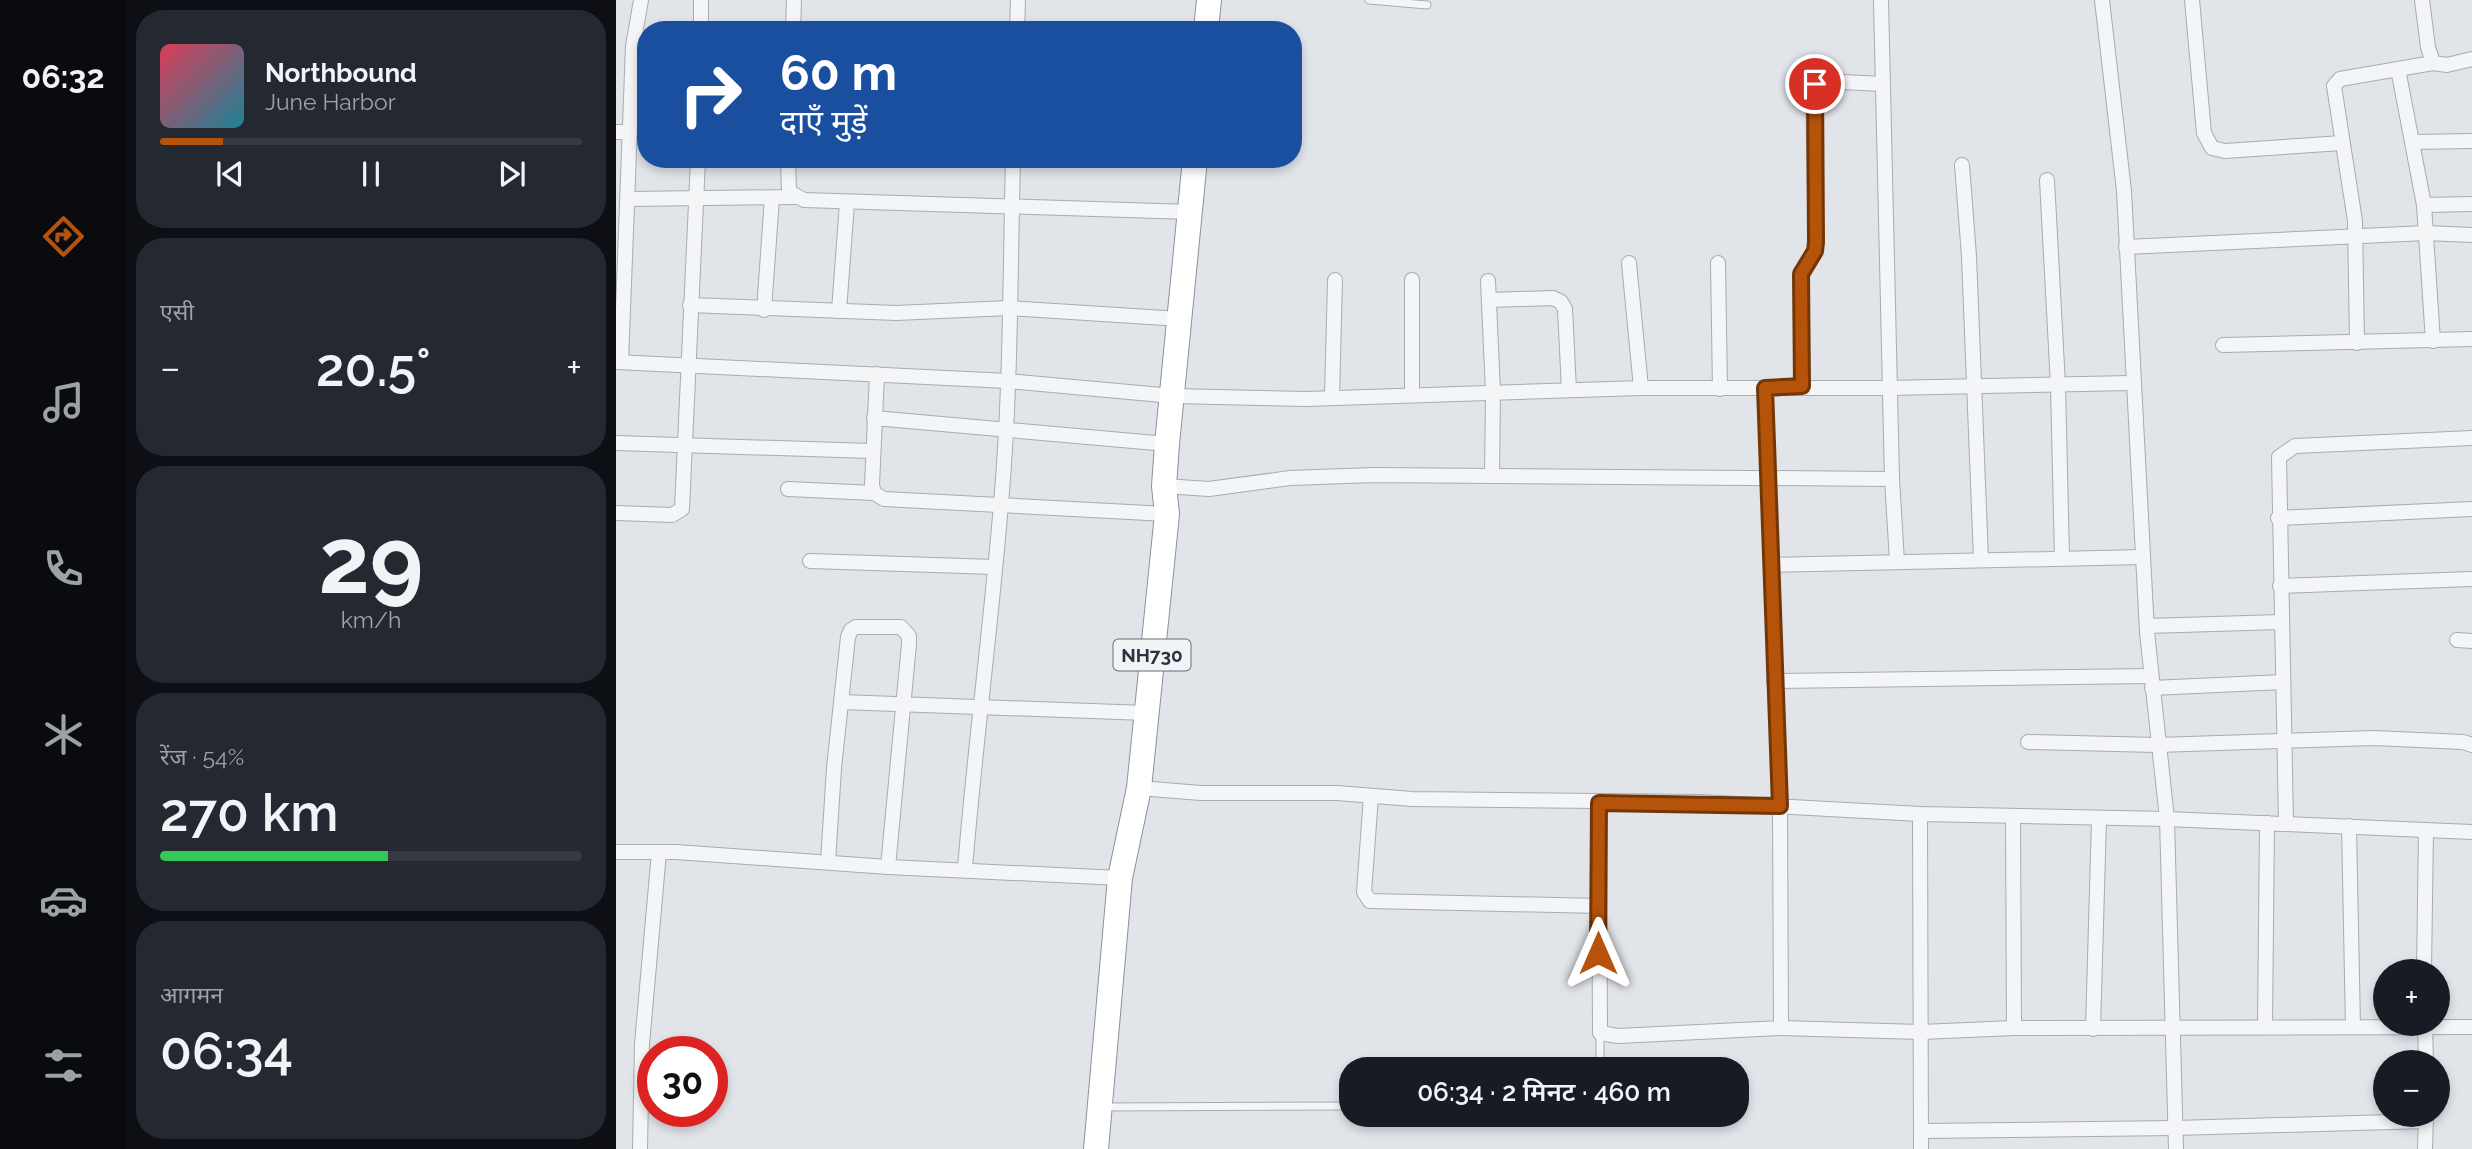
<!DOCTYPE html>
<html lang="hi">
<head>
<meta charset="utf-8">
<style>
  :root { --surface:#171b24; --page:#242831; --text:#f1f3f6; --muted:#9ea1a6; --line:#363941; --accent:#b45309 }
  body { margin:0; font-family:Raleway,"Noto Sans Devanagari",sans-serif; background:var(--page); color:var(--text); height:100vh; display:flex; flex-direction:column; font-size:26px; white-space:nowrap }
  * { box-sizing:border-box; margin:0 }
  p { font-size:23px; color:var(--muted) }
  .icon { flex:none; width:38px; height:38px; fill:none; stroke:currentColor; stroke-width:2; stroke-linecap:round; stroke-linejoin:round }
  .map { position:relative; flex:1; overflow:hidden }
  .sheet { display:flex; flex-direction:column; gap:10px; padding:10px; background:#0d0f14; width:490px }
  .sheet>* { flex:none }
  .banner { position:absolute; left:21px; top:21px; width:665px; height:147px; border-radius:28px; box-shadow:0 4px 10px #0003; background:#1a4fa0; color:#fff; overflow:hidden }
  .tools { position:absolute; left:1757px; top:959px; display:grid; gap:14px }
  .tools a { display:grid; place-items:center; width:77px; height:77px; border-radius:50%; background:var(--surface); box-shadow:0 4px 10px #0003; font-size:35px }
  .speed { position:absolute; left:21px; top:1036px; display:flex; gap:14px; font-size:35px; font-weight:700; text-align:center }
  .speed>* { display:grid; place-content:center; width:91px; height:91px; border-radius:50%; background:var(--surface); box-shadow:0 4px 10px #0003; line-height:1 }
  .speed .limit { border:10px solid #d22; background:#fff; color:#111 }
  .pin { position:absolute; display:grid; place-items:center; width:60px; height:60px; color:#fff; margin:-30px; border:4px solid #fff; border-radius:50%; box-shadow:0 2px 7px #0007 }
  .me { position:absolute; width:77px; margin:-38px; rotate:0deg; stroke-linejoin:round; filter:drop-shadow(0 0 5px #0008) }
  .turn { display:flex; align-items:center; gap:24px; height:147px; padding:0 28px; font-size:32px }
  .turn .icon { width:91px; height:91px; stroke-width:2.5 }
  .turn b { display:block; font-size:49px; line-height:60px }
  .big { font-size:52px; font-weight:600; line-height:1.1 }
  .sheet .card { flex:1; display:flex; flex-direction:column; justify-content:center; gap:10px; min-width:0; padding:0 24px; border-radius:28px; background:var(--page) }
  .sheet .dial { align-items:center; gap:0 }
  .dial b { font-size:91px; line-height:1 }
  .song { display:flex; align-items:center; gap:21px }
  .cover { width:84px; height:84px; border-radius:10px; background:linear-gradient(135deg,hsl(350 70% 55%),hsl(190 70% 35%)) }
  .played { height:7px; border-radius:4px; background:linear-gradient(90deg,var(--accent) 15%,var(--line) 15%) }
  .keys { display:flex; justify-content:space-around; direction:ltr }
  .heat { display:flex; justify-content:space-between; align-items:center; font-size:38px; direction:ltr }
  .charge { height:10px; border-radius:5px; background:linear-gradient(90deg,#34c759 54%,var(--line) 0) }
  .trip { position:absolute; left:723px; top:1057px; width:410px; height:70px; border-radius:28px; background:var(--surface); box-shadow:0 4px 10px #0003; font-weight:600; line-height:70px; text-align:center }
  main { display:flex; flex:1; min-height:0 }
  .tab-bar { display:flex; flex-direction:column; width:126px; justify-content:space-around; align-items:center; background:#090b0e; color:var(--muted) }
  .tab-bar .icon { width:49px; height:49px }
  .tab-bar .on { color:var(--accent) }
  .tab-bar b { font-size:32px; color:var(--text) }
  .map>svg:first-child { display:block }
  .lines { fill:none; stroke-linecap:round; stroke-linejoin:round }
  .service-casing { stroke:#a7abb3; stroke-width:9 }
  .minor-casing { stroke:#a7abb3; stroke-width:16 }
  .trunk-casing { stroke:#8a929e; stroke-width:26 }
  .service { stroke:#f4f5f7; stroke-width:7 }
  .minor { stroke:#f4f5f7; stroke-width:14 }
  .trunk { stroke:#fff; stroke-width:24 }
  .route-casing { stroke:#753606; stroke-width:18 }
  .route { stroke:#b45309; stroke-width:12 }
  .labels { text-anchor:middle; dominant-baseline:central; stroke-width:5; stroke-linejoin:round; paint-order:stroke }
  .shield { fill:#f1f3f6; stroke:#666c76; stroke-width:2 }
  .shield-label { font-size:19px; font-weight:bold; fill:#2b323f }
</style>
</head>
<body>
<main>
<nav class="tab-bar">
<b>06:32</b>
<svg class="icon on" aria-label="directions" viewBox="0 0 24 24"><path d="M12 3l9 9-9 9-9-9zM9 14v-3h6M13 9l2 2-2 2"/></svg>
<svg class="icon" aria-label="music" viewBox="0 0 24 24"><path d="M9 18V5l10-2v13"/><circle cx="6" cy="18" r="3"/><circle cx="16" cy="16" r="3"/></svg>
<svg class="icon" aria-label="phone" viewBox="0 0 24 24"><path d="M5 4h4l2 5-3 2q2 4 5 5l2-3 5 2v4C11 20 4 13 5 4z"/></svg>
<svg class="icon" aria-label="climate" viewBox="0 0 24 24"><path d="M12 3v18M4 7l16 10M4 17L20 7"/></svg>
<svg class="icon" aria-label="car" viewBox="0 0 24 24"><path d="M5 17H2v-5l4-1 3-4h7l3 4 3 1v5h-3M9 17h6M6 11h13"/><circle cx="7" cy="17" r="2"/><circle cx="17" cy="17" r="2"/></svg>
<svg class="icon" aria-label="filters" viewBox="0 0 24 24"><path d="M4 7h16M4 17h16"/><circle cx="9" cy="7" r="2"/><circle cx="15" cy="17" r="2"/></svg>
</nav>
<section class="sheet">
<div class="card">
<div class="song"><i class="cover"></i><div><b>Northbound</b><p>June Harbor</p></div></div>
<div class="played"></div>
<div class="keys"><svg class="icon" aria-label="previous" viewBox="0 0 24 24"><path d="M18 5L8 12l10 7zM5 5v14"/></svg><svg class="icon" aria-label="pause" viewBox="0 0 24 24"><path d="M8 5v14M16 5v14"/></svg><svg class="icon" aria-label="next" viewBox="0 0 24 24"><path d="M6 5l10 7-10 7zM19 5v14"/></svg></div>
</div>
<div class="card"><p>एसी</p>
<div class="heat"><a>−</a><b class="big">20.5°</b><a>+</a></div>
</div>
<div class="card dial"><b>29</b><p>km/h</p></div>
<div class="card"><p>रेंज · 54%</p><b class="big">270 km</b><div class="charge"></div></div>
<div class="card"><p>आगमन</p><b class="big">06:34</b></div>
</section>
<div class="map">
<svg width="1856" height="1149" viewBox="0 0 1856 1149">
  <rect width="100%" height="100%" fill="#e1e4e9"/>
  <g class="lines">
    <!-- service casing -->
    <g class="service-casing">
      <g id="service">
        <polyline points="753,0 811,5"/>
        <polyline points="984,1069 984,1033"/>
        <polyline points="488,1107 735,1106"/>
      </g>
    </g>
    <!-- minor casing -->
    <g class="minor-casing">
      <g id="minor">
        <polyline points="1265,0 1276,479"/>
        <polyline points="1486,0 1508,191 1531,632 1551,819 1560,1149"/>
        <polyline points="1576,0 1588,133 1596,148 1609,151 1726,143"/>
        <polyline points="1806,0 1812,47 1817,63 1831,65 1856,59"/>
        <polyline points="85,30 85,0"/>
        <polyline points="177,30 178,0"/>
        <polyline points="401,30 402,0"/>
        <polyline points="1782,69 1808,205 1817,341"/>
        <polyline points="0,132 14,132"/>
        <polyline points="1798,142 1856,141"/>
        <polyline points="172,159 173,192 188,200 574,212"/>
        <polyline points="1346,165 1353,256 1365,559"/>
        <polyline points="1431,180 1442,385 1446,558"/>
        <polyline points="13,199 178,197"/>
        <polyline points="1808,205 1856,204"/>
        <polyline points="1510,247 1810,233 1856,235"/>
        <polyline points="1013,263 1025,388"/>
        <polyline points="1102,263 1104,389"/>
        <polyline points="796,280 796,395"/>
        <polyline points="872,281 877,392 876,476"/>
        <polyline points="873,300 937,298 945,302 949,309 953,390"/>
        <polyline points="74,305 280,313 393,308 564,319"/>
        <polyline points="148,310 156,198"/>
        <polyline points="223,311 231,203"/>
        <polyline points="1741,343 1739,221 1718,86 1724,79 1817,63"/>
        <polyline points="1607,345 1856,339"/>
        <polyline points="0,362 392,381 557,396 690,399 1025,388 1272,388 1515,383"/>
        <polyline points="5,362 17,46 25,0"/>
        <polyline points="261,374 256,485 258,493 268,499 551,514"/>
        <polyline points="1186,386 1185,274 1199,251 1200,242 1197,88 1206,81 1267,84"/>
        <polyline points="716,398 719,280"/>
        <polyline points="258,418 551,444"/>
        <polyline points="0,443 255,451"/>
        <polyline points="548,486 593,489 674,478 758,475 1276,479 1281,562"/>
        <polyline points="172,489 258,493"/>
        <polyline points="0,513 56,515 66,509 82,159"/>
        <polyline points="1662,518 1856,509"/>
        <polyline points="194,561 379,567"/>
        <polyline points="1155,565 1527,557"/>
        <polyline points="1664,586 1856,579"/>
        <polyline points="1531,626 1665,622"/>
        <polyline points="1841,640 1856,641"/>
        <polyline points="1158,681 1535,676"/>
        <polyline points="1536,688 1667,682"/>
        <polyline points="225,702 530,713"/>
        <polyline points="1412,742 1541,745 1758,738 1847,742 1856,745"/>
        <polyline points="523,788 585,793 721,793 796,799 1085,802 1304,814 1551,819 1856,832"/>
        <polyline points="755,796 748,892 754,901 983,906"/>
        <polyline points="983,802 984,1033 1002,1036 1165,1028 1164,806 1149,388"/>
        <polyline points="1304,814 1305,1149"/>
        <polyline points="1397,816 1398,1028"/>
        <polyline points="1670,823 1663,457 1679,446 1856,438"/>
        <polyline points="1733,826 1737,1027"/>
        <polyline points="0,852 60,852 272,867 504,878"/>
        <polyline points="212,862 218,768 232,637 235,630 240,627 285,627 293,636 293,644 272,867"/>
        <path d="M349 868C359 746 375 626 385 504 395 389 394 274 397 159"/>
        <polyline points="1808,971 1810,830"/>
        <polyline points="1809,1024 1810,1062"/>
        <polyline points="1649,1027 1651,823"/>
        <polyline points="1165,1028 1305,1032 1398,1028 1856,1027"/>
        <polyline points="1477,1029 1483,819"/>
        <polyline points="1305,1131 1559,1128 1810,1121"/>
        <polyline points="24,1149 26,1044 43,852"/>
        <polyline points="1809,1149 1810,1115"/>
      </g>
    </g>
    <!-- trunk casing -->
    <g class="trunk-casing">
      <g id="trunk">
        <polyline points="590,30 593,0"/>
        <polyline points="480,1149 504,878 523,788 551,514 548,486 551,444 579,159"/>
      </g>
    </g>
    <!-- service -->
    <use href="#service" class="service"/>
    <!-- minor -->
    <use href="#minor" class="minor"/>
    <!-- trunk -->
    <use href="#trunk" class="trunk"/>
  </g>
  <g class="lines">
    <!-- route casing -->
    <g class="route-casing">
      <polyline id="route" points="982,953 983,803 1164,806 1149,388 1186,386 1185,274 1199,251 1200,242 1199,84"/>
    </g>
    <!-- route -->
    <use href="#route" class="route"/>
  </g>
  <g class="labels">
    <!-- shield labels -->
    <rect class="shield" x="497.5" y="639.5" width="77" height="31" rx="5"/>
    <g class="shield-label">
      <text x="536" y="655">NH730</text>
    </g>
  </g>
</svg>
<div class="tools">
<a>+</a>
<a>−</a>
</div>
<div class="speed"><div class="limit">30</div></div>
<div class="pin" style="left:1199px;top:84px;background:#d93025"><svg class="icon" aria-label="arrive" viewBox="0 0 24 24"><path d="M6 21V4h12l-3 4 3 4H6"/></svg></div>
<svg class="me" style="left:982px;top:953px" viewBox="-20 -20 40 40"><path d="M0-17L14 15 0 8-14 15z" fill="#b45309" stroke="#fff" stroke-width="4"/></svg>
<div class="trip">06:34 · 2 मिनट · 460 m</div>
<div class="banner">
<div class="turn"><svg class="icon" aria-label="right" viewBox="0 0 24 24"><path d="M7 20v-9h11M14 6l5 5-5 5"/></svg><div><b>60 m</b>दाएँ मुड़ें</div></div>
</div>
</div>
</main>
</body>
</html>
